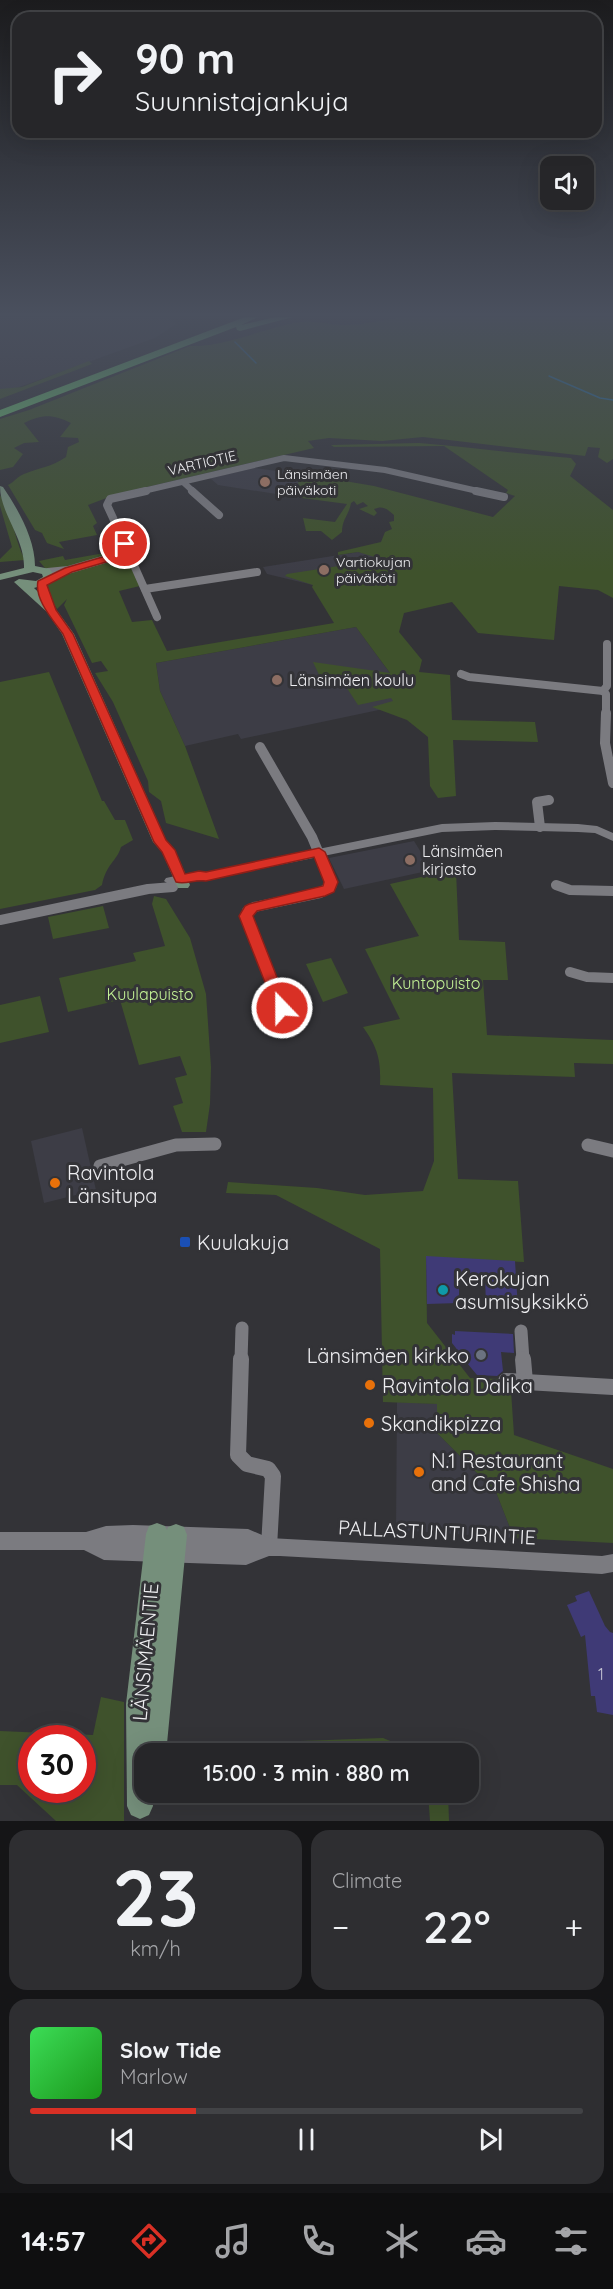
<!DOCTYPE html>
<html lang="en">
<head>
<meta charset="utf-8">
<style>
  :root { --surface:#262629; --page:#2e2e31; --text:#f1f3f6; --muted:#a4a5a8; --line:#424346; --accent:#d93025 }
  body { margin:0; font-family:Quicksand,sans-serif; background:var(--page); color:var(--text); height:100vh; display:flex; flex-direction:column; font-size:22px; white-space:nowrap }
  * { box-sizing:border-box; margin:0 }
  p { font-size:20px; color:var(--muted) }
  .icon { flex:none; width:33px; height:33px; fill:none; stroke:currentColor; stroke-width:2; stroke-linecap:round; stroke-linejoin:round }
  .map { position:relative; height:1821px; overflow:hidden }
  .drawer { display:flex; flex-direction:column; gap:9px; padding:9px; background:#151517; flex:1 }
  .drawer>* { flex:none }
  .guide { position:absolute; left:12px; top:12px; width:590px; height:126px; border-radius:18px; box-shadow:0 6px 24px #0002,0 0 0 2px var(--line); background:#262629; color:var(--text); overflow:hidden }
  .fabs { position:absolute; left:540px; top:156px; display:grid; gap:12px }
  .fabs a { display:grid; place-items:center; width:54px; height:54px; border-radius:12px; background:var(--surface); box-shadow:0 6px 24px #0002,0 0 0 2px var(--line); font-size:30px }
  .speed { position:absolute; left:18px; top:1725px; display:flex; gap:12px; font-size:30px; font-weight:700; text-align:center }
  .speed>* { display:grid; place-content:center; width:78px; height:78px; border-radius:50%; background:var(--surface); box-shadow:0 6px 24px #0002,0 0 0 2px var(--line); line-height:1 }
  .speed .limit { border:9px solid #d22; background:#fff; color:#111 }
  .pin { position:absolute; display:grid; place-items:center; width:51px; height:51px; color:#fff; margin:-26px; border:3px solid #fff; border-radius:50%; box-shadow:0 2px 6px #0007 }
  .me { position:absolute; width:66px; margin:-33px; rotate:338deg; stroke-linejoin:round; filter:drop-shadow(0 0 4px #0008) }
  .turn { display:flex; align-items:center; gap:21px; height:126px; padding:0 24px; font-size:27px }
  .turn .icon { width:78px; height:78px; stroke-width:2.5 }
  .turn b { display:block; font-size:42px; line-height:51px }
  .big { font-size:45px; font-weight:600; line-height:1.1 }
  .drawer .card { flex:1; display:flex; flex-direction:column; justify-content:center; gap:9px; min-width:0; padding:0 21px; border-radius:18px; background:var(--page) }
  .drawer .dial { align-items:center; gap:0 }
  .dial b { font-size:78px; line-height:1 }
  .song { display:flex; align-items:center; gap:18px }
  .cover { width:72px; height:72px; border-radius:9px; background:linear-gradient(135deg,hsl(130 70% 55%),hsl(120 70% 35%)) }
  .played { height:6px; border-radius:3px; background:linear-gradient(90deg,var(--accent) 30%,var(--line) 30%) }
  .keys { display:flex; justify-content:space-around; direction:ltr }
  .heat { display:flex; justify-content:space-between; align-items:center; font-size:33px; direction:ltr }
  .drawer .tiles { flex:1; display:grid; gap:9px; grid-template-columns:1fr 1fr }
  .card:last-child { grid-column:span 2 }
  .trip { position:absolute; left:134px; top:1743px; width:345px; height:60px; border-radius:18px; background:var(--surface); box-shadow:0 6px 24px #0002,0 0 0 2px var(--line); font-weight:600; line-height:60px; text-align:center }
  .tabs { display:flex; height:96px; justify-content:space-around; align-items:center; background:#0f0f10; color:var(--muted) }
  .tabs .icon { width:42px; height:42px }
  .tabs .active { color:var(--accent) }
  .tabs b { font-size:27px; color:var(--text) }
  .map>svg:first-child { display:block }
  .built { fill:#3d3d46 }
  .green { fill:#3f522c; fill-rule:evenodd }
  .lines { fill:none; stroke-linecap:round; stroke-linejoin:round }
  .stream { stroke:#27709c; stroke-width:1.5 }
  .building { fill:#3f3a76 }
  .minor-far4 { stroke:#7b7b80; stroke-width:6 }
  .minor-far3 { stroke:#7b7b80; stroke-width:8 }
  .minor-far2 { stroke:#7b7b80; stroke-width:10 }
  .minor-far1 { stroke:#7b7b80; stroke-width:13 }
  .minor { stroke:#7b7b80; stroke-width:16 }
  .tertiary { fill:#7b7b80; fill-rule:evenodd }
  .secondary { fill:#758f7b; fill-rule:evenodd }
  .motorway { fill:#68bd6f; fill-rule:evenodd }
  .route { fill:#d93025; stroke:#8d1f18; stroke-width:1.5 }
  .education-dot { fill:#8d6e63; stroke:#333337; stroke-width:2 }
  .food-dot { fill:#e8710a; stroke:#333337; stroke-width:2 }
  .transit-dot { fill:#1a4fb4; stroke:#333337; stroke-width:2 }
  .culture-dot { fill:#0f9aa8; stroke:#333337; stroke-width:2 }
  .worship-dot { fill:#6b7280; stroke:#333337; stroke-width:2 }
  .labels { text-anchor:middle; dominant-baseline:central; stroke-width:6; stroke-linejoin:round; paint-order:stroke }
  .far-street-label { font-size:14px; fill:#eeeef1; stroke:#333337 }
  .far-poi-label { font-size:14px; fill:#eeeef1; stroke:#333337; text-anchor:start }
  .poi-label { font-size:16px; fill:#eeeef1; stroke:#333337; text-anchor:start }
  .park-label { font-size:16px; fill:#c3f295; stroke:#333337 }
  .near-number-label { font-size:16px; fill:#c2c1d2 }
  .near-poi-label { font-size:20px; fill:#eeeef1; stroke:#333337; text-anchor:start }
  .near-street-label { font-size:20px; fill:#eeeef1; stroke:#333337 }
</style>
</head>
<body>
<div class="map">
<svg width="613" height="1821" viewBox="0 0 613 1821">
  <rect width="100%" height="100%" fill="#333337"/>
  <!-- built -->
  <g class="built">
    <polygon points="0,317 167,317 176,324 155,338 0,394"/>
    <polygon points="255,468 321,477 302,498 218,485 210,478"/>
    <polygon points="358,552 380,557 313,585 267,574 263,567"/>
    <polygon points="356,627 412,703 241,739 238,734 185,746 160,691 156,663"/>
    <polygon points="414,841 432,870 344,889 329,858"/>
    <polygon points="82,1128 96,1190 44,1203 31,1141"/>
    <polygon points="397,1402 437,1404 437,1433 496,1492 514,1538 396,1530"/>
  </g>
  <!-- green -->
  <g class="green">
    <path d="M402 317H613V459L607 463 598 457 600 448 588 447 585 456 423 437 382 441 329 438 308 441 314 448 117 494 88 505 97 523 93 526 97 535 59 542 64 549 47 543 42 533 35 530 8 485C13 483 18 476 24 474 38 468 52 467 66 457L68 447 79 442 78 438 60 437 71 423C53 414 42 414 24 423L39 442 24 443 14 448 23 454 13 467 0 470V419L29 410 190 346C227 347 263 328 299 322 314 320 327 324 341 325 361 326 382 320 402 317Z"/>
    <polygon points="89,361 92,364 0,399 0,389 22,387"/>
    <path d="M419 443C470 447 520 454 571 458L576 464 570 476 613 510V598L598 590 559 586 554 640 478 633 452 602 404 613 399 632 422 660 419 672 450 675 452 720 535 722 538 742 453 740 456 796 438 798 430 786 428 737 407 720 372 707 393 701 391 698 358 705 341 679 322 681 313 662 390 673 356 627 156 663 160 691 185 746 219 839 166 823 161 801 149 792 148 781 113 702 95 673 108 671 101 661 92 663 64 605 67 599 57 609 46 591V584C63 572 108 556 128 561L140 586 119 591 132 622 152 620 167 651 334 623 312 587 313 585 285 576 287 574 358 563 354 557 371 559 378 558 358 552 338 555V552L381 542 385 532 392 529 389 522 394 521V515C387 509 383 505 374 509L377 513 374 516 359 509 368 506 363 502 357 505 354 501 351 503C349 515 342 519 342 532L332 540 321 531H306L303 518 335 522 347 504 302 498 306 489 299 486 298 482 321 477 374 486 493 517 515 496 506 493 508 490 444 446 334 447 331 445Z"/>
    <path d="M0 495C13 515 14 539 25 560L0 562V559L12 547 0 506Z"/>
    <polygon points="120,548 114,555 52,570 45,568 39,561 63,556 65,560 110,552 109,549"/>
    <path d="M49 672 102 801H104L115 820H125L133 840 121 847C117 861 106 864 102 885L95 890 0 909V682Z"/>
    <path d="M448 871H456L459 940 505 942 508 980H483L487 1035 613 1040V1064L574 1063 575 1077 452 1073 458 1179 518 1181 524 1262 426 1258 427 1323 470 1378 502 1379 503 1390 511 1391 514 1435 613 1469V1543L514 1538 496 1492 437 1433V1404L383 1402 380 1249 276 1195 226 1193 228 1182 317 1188 365 1195 423 1191 434 1161 433 1088 380 1085C381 1060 378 1048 363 1027L400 1019 365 949 419 936 390 884Z"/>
    <polygon points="154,896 166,899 190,938 206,994 211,1067 210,1104 206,1132 182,1132 173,1106 183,1103 175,1078 187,1075 180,1056 139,1065 120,1000 68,1012 59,978 136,961 133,953 165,946 152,904"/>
    <polygon points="103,906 109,928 53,939 48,917"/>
    <polygon points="331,958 348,993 323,1002 306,964"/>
    <polygon points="40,996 49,1032 0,1043 0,1005"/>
    <path d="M101 1697 124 1702V1821H56L17 1785H0V1731L93 1735ZM32 1738H82V1790H32Z"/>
    <polygon points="383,1738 400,1745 446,1744 446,1753 273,1753 273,1742"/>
    <polygon points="428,1793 448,1793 449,1821 430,1821"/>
  </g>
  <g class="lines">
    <!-- stream -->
    <g class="stream">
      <polyline points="235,342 256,363"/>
      <polyline points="549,376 600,398 613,400"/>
    </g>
  </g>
  <!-- building -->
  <g class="building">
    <polygon points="426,1256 515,1261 518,1309 486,1305 485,1277 459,1276 459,1303 427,1304"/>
    <polygon points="455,1331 513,1334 514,1353 501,1352 503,1371 497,1376 477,1375 467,1363 467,1357 463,1357 452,1343 452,1334 455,1335"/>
    <polygon points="589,1591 605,1626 610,1632 613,1633 613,1715 597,1712 595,1696 591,1696 585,1635 581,1637 567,1605 577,1601 575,1596"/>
  </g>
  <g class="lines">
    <!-- minor-far4 -->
    <g class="minor-far4">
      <polyline points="183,482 194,492"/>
      <polyline points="139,492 284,458 385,470 482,492"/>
    </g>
    <!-- minor-far3 -->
    <g class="minor-far3">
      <polyline points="192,491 219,515"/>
      <polyline points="476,491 504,497"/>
      <polyline points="119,555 125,544 107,505 110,499 146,491"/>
      <polyline points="48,572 68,570 119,555 133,563 157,617"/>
      <polyline points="145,589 257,572"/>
      <polyline points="461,674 469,677 603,691"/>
      <polyline points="603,691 606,694 606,715"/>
      <polyline points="603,691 607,686 607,644"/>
    </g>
    <!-- minor-far2 -->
    <g class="minor-far2">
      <polyline points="606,713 605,743 613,783"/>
      <polyline points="260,747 312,837 332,885 320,893 254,907 247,911 246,920 278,998"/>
      <polyline points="540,827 537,802 549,800"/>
      <polyline points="556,885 570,890 613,891"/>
      <polyline points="0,920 148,889 173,887"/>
      <polyline points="570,972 587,977 613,978"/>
    </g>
    <!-- minor-far1 -->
    <g class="minor-far1">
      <polyline points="277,997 282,1008"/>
      <polyline points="588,1145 613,1151"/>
      <polyline points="100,1166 176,1145 215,1144"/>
      <polyline points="521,1331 523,1360"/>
      <polyline points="241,1360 242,1328"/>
    </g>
    <!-- minor -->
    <g class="minor">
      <polyline points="241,1359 238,1455 247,1464 268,1469 273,1476 269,1547"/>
      <polyline points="523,1359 525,1382"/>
      <polyline points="506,1381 613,1387"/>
    </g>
    <!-- tertiary -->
    <g class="tertiary">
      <polygon points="495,822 578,824 597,826 613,833 613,841 595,833 578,832 495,830 442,832 205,880 199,879 170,885 164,881 166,878 199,871 205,872 442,824"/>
      <polygon points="133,1525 248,1529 269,1538 602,1556 613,1554 613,1572 602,1574 280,1556 269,1556 246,1565 104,1560 84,1550 0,1550 0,1532 86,1532 106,1526"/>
    </g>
    <!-- secondary -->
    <g class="secondary">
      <path d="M0 486 3 487C18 509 35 539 35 566L50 569 54 576 47 584 34 588 55 608 74 634 166 840 175 850 190 885 188 888H178L162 852 153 842 62 634 47 612 14 582 19 579 36 581 43 577 42 574 33 572 0 580V574L24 568C25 538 0 514 0 486Z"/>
      <polygon points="157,1523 165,1526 167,1530 168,1527 176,1524 184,1527 187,1535 166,1754 144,1754 144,1792 152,1792 153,1806 149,1815 140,1819 131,1815 127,1806 126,1704 146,1534 149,1526"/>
    </g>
    <!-- motorway -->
    <polygon class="motorway" points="245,317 258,317 241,325 276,317 293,317 240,331 237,330 236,327 0,417 0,410"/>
  </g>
  <!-- sky -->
  <linearGradient id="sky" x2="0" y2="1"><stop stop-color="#1c1c1e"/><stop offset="0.55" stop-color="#4a505e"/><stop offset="1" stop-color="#4a505e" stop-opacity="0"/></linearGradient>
  <rect width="613" height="572" fill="url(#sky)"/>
  <!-- route -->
  <path class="route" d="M122 542 130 544 123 557 72 572 47 585 56 610 73 634 166 840 175 850 185 874 199 871 206 872 319 848 325 852 338 882 334 892 325 896 257 911 253 916 289 1008 287 1012H277L275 1008 239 916 245 906 249 904 323 886 324 882 314 857 206 881C195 879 186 885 176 882L162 852 154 842 63 634C53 620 34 599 38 581L65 568 116 553Z"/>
  <!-- markers -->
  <g class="education-dot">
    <circle cx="265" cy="482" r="6"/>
    <circle cx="324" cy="570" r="6"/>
    <circle cx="277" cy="680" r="6"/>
    <circle cx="410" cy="860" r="6"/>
  </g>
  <g class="food-dot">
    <circle cx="55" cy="1183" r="6"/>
    <circle cx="370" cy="1385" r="6"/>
    <circle cx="369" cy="1423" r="6"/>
    <circle cx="419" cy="1472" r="6"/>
  </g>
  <rect class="transit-dot" x="179" y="1236" width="12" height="12" rx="3"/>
  <circle class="culture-dot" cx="443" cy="1290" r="6"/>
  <circle class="worship-dot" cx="481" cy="1355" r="6"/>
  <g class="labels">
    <!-- far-street labels -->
    <g class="far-street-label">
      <text transform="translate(202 463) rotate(-13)">VARTIOTIE</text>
    </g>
    <!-- far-poi labels -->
    <g class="far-poi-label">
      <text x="277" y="474">Länsimäen<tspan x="277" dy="16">päiväkoti</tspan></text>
      <text x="336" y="562">Vartiokujan<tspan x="336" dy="16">päiväköti</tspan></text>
    </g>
    <!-- poi labels -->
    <g class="poi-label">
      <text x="289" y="680">Länsimäen koulu</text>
      <text x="422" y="851">Länsimäen<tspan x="422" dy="18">kirjasto</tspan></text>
    </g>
    <!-- park labels -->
    <g class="park-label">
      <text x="436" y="983">Kuntopuisto</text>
      <text x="150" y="994">Kuulapuisto</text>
    </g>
    <!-- near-number labels -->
    <g class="near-number-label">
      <text x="601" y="1674">1</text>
    </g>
    <!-- near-poi labels -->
    <g class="near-poi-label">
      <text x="67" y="1172">Ravintola<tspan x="67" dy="23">Länsitupa</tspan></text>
      <text x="197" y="1242">Kuulakuja</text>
      <text x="455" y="1278">Kerokujan<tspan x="455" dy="23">asumisyksikkö</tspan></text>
      <text x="469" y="1355" text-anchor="end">Länsimäen kirkko</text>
      <text x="382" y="1385">Ravintola Dalika</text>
      <text x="381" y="1423">Skandikpizza</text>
      <text x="431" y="1460">N.1 Restaurant<tspan x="431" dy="23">and Cafe Shisha</tspan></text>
    </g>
    <!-- near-street labels -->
    <g class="near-street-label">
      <text transform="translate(437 1532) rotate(3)">PALLASTUNTURINTIE</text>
      <text transform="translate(145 1652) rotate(-85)">LÄNSIMÄENTIE</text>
    </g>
  </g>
</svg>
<div class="fabs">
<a><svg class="icon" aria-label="sound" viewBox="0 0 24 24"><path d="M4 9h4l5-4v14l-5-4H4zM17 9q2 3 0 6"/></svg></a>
</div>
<div class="speed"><div class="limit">30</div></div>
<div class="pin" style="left:125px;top:544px;background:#d93025"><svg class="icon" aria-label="arrive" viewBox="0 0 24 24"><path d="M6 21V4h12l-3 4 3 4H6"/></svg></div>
<svg class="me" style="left:282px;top:1008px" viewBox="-20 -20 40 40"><circle r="17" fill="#d93025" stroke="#fff" stroke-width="3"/><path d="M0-11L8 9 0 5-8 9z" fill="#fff"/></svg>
<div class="trip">15:00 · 3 min · 880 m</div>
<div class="guide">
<div class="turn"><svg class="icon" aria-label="right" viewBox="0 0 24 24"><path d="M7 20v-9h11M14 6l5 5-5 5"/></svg><div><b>90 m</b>Suunnistajankuja</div></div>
</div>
</div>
<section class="drawer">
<div class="tiles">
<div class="card dial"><b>23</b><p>km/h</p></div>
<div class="card"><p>Climate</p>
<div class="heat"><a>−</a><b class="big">22°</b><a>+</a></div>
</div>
<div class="card">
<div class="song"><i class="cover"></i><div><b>Slow Tide</b><p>Marlow</p></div></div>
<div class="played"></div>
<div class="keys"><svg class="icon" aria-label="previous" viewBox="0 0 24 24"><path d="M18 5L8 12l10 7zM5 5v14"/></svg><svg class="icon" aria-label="pause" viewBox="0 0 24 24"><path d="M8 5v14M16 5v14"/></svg><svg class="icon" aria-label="next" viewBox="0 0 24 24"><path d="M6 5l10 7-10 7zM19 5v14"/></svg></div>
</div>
</div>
</section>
<nav class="tabs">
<b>14:57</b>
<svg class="icon active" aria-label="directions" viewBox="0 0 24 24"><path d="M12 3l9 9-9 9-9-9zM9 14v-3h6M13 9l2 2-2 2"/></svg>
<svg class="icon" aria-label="music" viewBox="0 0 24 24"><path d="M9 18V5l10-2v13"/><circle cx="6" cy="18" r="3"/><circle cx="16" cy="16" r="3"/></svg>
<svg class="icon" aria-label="phone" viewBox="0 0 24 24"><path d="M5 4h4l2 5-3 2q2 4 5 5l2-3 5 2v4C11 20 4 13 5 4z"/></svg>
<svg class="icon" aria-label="climate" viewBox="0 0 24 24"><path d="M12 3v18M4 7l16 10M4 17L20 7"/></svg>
<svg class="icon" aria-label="car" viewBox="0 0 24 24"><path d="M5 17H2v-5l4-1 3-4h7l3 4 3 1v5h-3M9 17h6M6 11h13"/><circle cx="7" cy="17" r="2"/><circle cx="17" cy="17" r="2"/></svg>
<svg class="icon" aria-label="filters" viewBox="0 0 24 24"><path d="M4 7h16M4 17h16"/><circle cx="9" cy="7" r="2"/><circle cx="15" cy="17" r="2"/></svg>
</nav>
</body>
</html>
